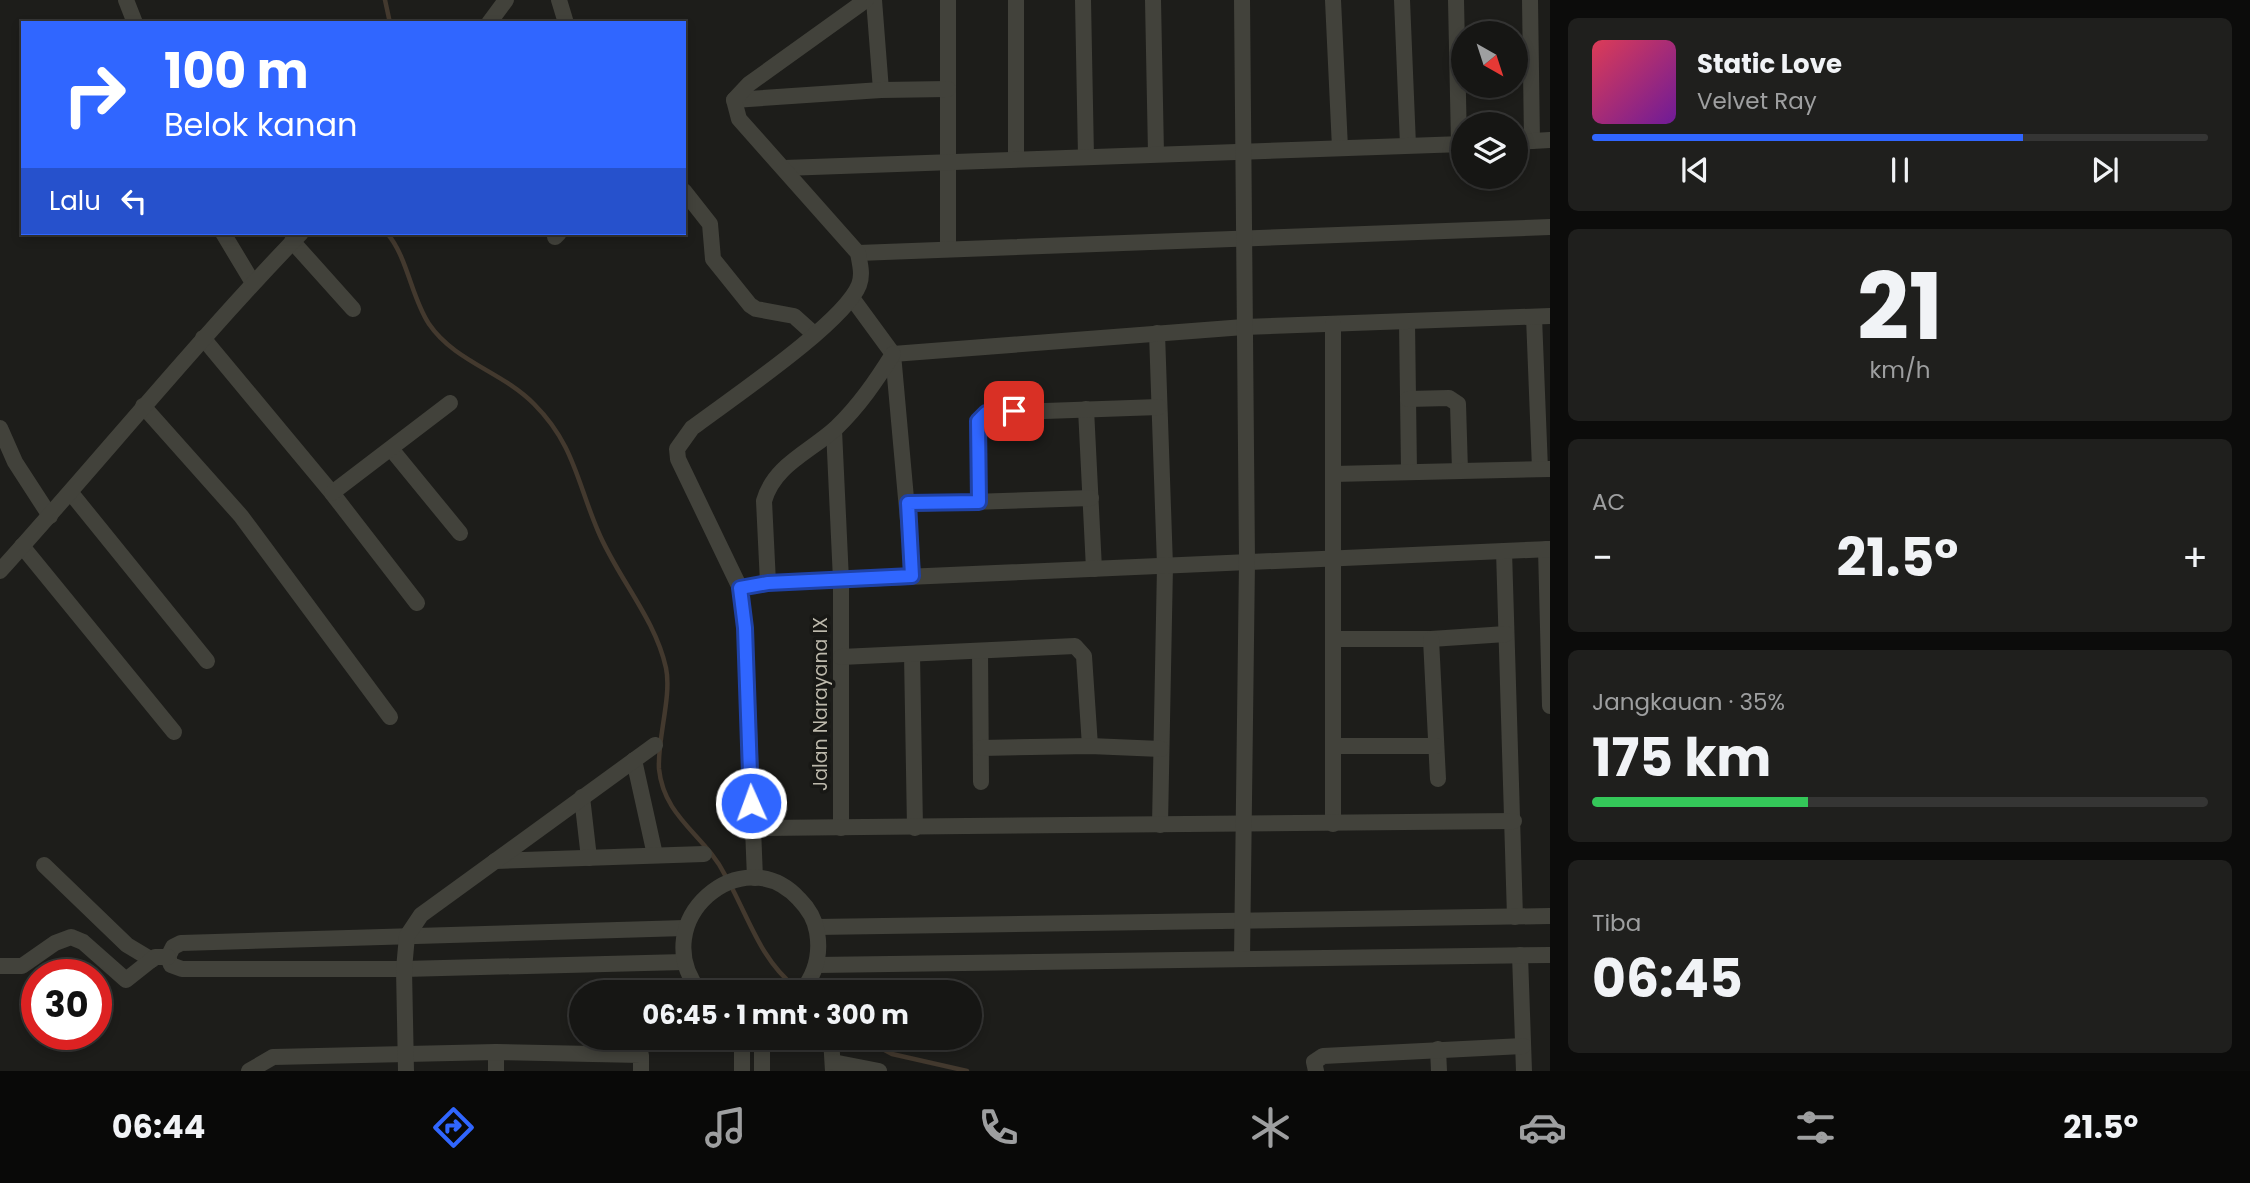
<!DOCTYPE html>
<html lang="id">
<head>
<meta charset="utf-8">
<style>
  :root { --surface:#161614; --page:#1f1f1d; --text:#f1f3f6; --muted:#9e9fa0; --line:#353534; --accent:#3066ff }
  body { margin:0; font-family:Poppins,sans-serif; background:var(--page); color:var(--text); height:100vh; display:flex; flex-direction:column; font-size:26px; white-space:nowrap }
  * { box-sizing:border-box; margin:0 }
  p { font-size:23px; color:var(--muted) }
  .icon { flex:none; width:38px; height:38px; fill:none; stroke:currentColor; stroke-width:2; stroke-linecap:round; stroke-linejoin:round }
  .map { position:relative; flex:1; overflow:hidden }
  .details { display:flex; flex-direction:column; gap:18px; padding:18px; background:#0c0c0b; width:700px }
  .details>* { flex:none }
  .hud { position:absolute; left:21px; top:21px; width:665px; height:214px; border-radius:0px; box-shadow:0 4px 10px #0003,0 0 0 2px var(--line); background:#3066ff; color:#fff; overflow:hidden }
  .needle { width:46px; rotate:141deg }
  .controls { position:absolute; left:1451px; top:21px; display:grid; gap:14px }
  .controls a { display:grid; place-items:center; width:77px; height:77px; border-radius:50%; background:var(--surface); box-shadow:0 4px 10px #0003,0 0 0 2px var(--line); font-size:35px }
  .speed { position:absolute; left:21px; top:959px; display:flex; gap:14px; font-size:35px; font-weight:700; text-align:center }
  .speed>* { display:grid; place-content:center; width:91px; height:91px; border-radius:50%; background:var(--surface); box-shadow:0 4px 10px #0003,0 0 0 2px var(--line); line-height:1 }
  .speed .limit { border:10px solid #d22; background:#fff; color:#111 }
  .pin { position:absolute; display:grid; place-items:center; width:60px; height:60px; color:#fff; margin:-30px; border-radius:14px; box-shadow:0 4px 10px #0006 }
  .me { position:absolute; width:77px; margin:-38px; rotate:358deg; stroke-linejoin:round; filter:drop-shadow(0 0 5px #0008) }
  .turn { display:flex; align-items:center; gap:24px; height:147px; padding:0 28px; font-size:32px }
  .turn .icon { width:91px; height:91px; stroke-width:2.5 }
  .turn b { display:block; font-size:49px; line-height:60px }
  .then { display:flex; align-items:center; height:66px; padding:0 28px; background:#0003; gap:14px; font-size:26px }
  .big { font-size:52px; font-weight:700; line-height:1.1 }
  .details .widget { flex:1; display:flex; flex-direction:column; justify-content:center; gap:10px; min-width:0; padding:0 24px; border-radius:10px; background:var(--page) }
  .details .dial { align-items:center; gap:0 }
  .dial b { font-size:91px; line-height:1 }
  .song { display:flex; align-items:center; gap:21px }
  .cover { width:84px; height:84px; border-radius:10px; background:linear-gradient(135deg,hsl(350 70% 55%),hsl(280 70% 35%)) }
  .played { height:7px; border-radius:4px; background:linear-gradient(90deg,var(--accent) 70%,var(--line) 70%) }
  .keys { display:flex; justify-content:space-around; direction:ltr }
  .heat { display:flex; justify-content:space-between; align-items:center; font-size:38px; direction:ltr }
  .charge { height:10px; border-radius:5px; background:linear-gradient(90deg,#34c759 35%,var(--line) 0) }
  .trip { position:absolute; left:569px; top:980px; width:413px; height:70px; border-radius:35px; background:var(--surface); box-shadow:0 4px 10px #0003,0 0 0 2px var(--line); font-weight:700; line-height:70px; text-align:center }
  .dock { display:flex; height:112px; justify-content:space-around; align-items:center; background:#090908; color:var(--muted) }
  .dock .icon { width:49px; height:49px }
  .dock .on { color:var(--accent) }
  .dock b { font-size:32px; color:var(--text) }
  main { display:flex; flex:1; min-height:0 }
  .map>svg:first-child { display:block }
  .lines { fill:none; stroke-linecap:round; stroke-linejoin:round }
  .stream { stroke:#43392e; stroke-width:4.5 }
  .minor { stroke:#42423b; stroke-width:16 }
  .route-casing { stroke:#1f42a6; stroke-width:18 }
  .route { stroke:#3066ff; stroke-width:12 }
  .labels { text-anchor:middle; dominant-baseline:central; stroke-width:7; stroke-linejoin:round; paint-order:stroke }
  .street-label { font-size:19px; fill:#bdb9ac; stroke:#181815 }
</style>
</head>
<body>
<main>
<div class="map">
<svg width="1550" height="1071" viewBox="0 0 1550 1071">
  <rect width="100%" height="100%" fill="#1d1d1a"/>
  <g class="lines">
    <!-- stream -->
    <g class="stream">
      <polyline points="385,0 390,23"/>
      <path d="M387 233C408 258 411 297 429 324 455 362 503 372 534 404 574 444 577 482 598 531 617 577 655 618 666 668 672 696 657 740 659 769 664 818 705 835 725 875"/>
      <path d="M733 890C751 925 763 961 795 987"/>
      <polyline points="862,1038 892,1054 967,1071"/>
    </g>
    <!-- minor -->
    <g class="minor">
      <polyline points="126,0 135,23"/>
      <polyline points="559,0 566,23"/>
      <polyline points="874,0 881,90"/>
      <polyline points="948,0 948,249"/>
      <polyline points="1016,0 1016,159"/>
      <polyline points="1083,0 1086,157"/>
      <polyline points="1153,0 1156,154"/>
      <polyline points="1333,0 1340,148"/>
      <polyline points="1402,0 1408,145"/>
      <polyline points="1456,0 1459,144"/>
      <polyline points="1530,0 1532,141"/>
      <polyline points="489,23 506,0"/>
      <polyline points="734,100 881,90 948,89"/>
      <polyline points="1516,142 1550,140"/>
      <polyline points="784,168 1463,144"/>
      <polyline points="684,191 710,224 713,259 750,305 756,309 794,316 814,334"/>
      <polyline points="223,233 253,283"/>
      <polyline points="555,237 559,233"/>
      <polyline points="292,241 353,309"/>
      <polyline points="858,253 1550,227"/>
      <polyline points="852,298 893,354 913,576"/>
      <polyline points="1534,317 1540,469"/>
      <polyline points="1407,322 1409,472"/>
      <polyline points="1157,333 1165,566 1160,825"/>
      <polyline points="203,338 332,493 417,603"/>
      <polyline points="893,354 1244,327 1550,316"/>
      <polyline points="1408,399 1449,398 1458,404 1460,471"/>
      <polyline points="143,406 241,516 390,717"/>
      <polyline points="1086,409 1094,569"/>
      <polyline points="0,428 15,462 50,516"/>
      <polyline points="834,430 841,580 841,828"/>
      <polyline points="392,450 460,533"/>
      <polyline points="1333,474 1550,469"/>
      <polyline points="71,493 207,661"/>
      <polyline points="332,493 450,403"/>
      <polyline points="979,501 978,421 986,413 1159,407"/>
      <polyline points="908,504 1091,498"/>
      <polyline points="22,546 174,732"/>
      <polyline points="1546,549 1550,706"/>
      <polyline points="1504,551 1515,917"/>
      <path d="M0 571C101 459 196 342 301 233"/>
      <path d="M768 583 764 501C774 465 810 452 836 428 859 406 876 381 893 354"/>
      <polyline points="740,588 768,583 1550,549"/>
      <polyline points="1333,639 1431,639 1506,634"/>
      <polyline points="1431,639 1438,779"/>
      <polyline points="980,651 981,782"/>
      <polyline points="912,654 915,828"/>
      <polyline points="841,657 1075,646 1084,656 1090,746"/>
      <polyline points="1333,746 1436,746"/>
      <polyline points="981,748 1090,746 1161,749"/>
      <polyline points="634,760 655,855"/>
      <polyline points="582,797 589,858"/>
      <polyline points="1333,824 1333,324"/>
      <polyline points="752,828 1514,821"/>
      <polyline points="495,861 704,854"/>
      <polyline points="44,865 127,945 152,960"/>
      <path d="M755 878 745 628 740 588 678 459 677 449 692 428C729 400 844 323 859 285 863 275 860 264 858 253L739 119 734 100 749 84 866 0"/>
      <polyline points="816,927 1550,916"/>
      <polyline points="1520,955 1524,1071"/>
      <polyline points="168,957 173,947 181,943 685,928"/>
      <polyline points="168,957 171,965 182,969 404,969 684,962"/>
      <polyline points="1242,959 1247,561 1242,0"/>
      <polyline points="817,965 1550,955"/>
      <polyline points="0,966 22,966 55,943 71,937 83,942 126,980 155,957 168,957"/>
      <path d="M700 992C644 921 743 837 799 899 808 908 815 920 817 932 821 955 816 974 801 992"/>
      <polyline points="742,1038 742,1071"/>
      <polyline points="762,1038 762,1071"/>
      <polyline points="831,1038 833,1071"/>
      <polyline points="1438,1049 1439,1071"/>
      <polyline points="496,1052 496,1071"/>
      <polyline points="833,1062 879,1071"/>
      <polyline points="249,1071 273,1057 496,1052 641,1055 641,1071"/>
      <polyline points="406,1071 404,969 407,936 421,915 655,745"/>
      <polyline points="1316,1071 1314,1062 1323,1056 1523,1046"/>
    </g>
  </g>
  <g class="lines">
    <!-- route casing -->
    <g class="route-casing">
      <polyline id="route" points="751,803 745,628 740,588 768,583 912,576 908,503 979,502 978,421 986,413 1014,411"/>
    </g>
    <!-- route -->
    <use href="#route" class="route"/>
  </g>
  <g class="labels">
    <!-- street labels -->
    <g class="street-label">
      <text transform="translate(820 704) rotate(-90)">Jalan Narayana IX</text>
    </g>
  </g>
</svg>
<div class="controls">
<a><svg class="needle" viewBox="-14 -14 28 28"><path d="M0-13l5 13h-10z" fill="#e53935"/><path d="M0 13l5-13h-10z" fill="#9e9fa0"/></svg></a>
<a><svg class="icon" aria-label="layers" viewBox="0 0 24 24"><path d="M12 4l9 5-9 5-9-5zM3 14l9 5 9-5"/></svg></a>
</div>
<div class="speed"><div class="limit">30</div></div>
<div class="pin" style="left:1014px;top:411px;background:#d93025"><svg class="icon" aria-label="arrive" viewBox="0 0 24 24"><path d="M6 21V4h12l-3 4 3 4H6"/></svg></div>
<svg class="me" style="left:751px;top:803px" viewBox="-20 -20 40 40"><circle r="17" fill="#3066ff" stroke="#fff" stroke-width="3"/><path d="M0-11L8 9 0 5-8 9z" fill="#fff"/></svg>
<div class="trip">06:45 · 1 mnt · 300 m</div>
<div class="hud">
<div class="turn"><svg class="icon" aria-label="right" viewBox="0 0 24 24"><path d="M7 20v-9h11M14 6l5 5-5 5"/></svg><div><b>100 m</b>Belok kanan</div></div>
<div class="then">Lalu<svg class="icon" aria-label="left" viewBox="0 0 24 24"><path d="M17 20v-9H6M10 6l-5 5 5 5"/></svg></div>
</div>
</div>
<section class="details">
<div class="widget">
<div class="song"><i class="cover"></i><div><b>Static Love</b><p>Velvet Ray</p></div></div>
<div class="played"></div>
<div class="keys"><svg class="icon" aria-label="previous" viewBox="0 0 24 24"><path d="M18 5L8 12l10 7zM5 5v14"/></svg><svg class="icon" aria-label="pause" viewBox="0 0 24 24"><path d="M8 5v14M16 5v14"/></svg><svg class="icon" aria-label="next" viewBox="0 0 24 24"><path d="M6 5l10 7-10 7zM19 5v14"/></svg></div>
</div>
<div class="widget dial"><b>21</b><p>km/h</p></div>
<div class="widget"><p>AC</p>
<div class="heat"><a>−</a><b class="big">21.5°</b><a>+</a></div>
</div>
<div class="widget"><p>Jangkauan · 35%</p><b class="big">175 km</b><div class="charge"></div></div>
<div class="widget"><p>Tiba</p><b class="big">06:45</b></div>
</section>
</main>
<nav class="dock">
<b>06:44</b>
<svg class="icon on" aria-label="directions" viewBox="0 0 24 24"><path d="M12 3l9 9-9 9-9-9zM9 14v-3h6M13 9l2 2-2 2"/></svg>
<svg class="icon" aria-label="music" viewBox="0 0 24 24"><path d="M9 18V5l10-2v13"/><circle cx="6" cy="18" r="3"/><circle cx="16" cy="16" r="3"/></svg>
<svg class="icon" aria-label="phone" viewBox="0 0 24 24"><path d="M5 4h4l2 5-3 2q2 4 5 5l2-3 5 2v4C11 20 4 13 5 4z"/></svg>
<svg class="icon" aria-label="climate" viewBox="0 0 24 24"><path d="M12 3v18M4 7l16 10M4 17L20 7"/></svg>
<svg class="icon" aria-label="car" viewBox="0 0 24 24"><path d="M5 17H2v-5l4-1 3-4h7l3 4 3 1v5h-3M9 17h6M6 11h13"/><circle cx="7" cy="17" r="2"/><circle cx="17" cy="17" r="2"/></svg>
<svg class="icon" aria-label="filters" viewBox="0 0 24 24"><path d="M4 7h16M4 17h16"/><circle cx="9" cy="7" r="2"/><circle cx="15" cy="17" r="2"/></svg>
<b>21.5°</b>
</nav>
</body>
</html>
